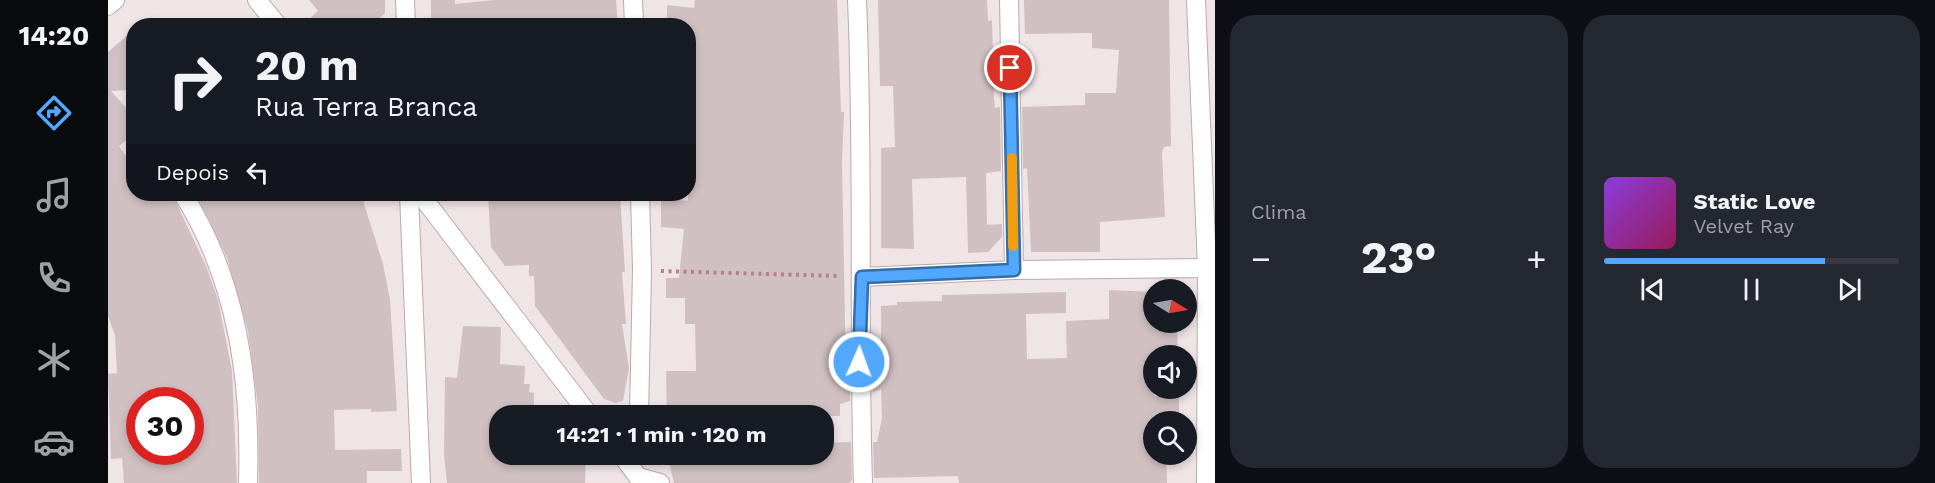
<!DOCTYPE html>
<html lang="pt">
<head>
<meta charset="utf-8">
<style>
  :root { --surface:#171b24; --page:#242831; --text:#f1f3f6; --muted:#9ea1a6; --line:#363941; --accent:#52a7ff }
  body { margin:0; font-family:"Work Sans",sans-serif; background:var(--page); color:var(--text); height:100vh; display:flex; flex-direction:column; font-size:22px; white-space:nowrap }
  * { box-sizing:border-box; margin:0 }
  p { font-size:20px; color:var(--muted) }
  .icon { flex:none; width:33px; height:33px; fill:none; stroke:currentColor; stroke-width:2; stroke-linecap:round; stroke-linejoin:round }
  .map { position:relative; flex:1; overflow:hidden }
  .side { display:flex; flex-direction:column; gap:15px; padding:15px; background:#0d0f14; width:720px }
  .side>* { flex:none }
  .hud { position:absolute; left:18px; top:18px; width:570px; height:183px; border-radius:24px; box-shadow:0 3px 9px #0003; background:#171b24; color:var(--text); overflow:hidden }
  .needle { width:39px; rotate:101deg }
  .fabs { position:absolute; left:1035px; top:279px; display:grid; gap:12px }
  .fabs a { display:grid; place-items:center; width:54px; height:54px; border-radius:50%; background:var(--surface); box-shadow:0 3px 9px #0003; font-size:30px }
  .speed { position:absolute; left:18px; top:387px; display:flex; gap:12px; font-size:30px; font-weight:700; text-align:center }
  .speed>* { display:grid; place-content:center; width:78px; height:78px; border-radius:50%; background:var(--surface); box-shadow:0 3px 9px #0003; line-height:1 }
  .speed .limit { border:9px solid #d22; background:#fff; color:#111 }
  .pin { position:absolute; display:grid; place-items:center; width:51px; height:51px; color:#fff; margin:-26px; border:3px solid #fff; border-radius:50%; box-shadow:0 2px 6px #0007 }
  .me { position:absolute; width:66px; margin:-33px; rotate:2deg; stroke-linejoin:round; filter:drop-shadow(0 0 4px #0008) }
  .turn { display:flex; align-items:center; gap:21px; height:126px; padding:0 30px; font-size:27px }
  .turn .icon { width:78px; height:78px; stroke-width:2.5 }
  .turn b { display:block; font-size:42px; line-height:51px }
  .then { display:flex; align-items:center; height:57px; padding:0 30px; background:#0003; gap:12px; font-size:22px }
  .big { font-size:45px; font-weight:700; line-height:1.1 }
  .side .card { flex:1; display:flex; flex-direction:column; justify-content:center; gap:9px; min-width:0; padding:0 21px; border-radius:24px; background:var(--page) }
  .song { display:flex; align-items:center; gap:18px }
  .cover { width:72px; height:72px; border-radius:9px; background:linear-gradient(135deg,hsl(270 70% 55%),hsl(330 70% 35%)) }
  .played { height:6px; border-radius:3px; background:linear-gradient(90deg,var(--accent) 75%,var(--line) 75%) }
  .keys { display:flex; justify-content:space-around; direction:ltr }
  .heat { display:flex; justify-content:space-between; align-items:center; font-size:33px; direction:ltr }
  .side .tiles { flex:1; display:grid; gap:15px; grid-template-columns:repeat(2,1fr) }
  .trip { position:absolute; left:381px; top:405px; width:345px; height:60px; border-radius:24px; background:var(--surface); box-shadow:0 3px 9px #0003; font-weight:700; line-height:60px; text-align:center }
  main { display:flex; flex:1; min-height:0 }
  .tab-bar { display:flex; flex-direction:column; width:108px; justify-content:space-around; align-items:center; background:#090b0e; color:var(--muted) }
  .tab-bar .icon { width:42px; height:42px }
  .tab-bar .on { color:var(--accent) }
  .tab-bar b { font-size:27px; color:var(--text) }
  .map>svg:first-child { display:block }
  .building { fill:#d0c0c2; fill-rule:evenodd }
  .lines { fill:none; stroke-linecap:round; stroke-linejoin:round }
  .minor-casing { stroke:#bcaaab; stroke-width:20 }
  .path { stroke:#b78183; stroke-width:4; stroke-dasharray:3 4.5; stroke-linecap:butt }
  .minor { stroke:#fff; stroke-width:18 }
  .route-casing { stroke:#356da6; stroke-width:15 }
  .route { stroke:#52a7ff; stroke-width:10 }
  .slow { stroke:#f59e0b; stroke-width:10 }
</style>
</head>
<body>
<main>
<nav class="tab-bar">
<b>14:20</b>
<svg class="icon on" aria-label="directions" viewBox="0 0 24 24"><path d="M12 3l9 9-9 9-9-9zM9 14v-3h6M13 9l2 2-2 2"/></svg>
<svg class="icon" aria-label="music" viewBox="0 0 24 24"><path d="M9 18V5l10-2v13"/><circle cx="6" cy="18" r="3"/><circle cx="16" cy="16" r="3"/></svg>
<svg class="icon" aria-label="phone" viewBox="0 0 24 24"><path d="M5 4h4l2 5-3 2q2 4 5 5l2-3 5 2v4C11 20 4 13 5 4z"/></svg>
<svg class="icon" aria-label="climate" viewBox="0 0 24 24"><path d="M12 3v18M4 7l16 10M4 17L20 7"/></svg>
<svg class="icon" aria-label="car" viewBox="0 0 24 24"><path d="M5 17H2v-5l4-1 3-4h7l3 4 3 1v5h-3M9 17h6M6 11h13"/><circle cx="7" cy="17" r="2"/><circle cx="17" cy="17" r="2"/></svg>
</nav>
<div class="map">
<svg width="1107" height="483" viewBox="0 0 1107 483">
  <rect width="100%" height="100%" fill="#efe4e6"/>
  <!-- building -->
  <g class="building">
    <polygon points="201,0 277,0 277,13 263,26 194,26 210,11"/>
    <polygon points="323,0 347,0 347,4 386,0 508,0 510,26 323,26"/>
    <polygon points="587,0 729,0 733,112 736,112 734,161 738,377 742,377 742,401 732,404 732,416 559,416 558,371 588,371 587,324 577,324 577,298 558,298 558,278 571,278 576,229 553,227 553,198 580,201 580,26 559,26 559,5 586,8"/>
    <polygon points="770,0 879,0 880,21 884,20 886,100 887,108 892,107 893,171 878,173 879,225 894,224 894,237 880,252 860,253 858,177 804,179 806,249 773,248 773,148 787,147 785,86 772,86"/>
    <polygon points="916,0 1061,0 1063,146 1056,147 1054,153 1057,217 992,222 992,252 923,252 919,168 915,169 914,107 977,105 977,93 1008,93 1011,50 984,48 984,33 917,34"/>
    <path d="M26 30V90L3 91 26 117V134L11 146 26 168V194H64L98 266 110 300 124 371 129 483H16L14 458 3 459 0 374 9 373 7 335 0 316V52ZM32 400H82V452H32Z"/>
    <polygon points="88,194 253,194 275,264 282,300 289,411 263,412 263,409 226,410 227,450 293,449 294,471 259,471 259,483 151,483 150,406 140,331 119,258"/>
    <polygon points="380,194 512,194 517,272 514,272 518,324 514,324 521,368 515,401 507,403 496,399 427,306 426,276 421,276 421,265 397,266 383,247"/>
    <polygon points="1001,290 1046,292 1046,322 1069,322 1070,356 1046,356 1046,396 1071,396 1071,422 1046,422 1046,454 1058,454 1059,483 851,483 850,476 766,478 765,442 769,442 774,418 773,389 765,392 764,377 773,377 773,306 789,305 789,302 834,301 834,295 958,292 958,313 918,314 919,359 959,358 958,321 1001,319"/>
    <polygon points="355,326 393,327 392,364 417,366 416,384 422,384 421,392 426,393 426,416 392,416 392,454 478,454 477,483 339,483 336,455 337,377 349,378"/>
    <polygon points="743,442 744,480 741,483 566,483 559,454 716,454 716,443"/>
  </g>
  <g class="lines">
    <!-- minor casing -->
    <g class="minor-casing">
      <g id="minor">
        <polyline points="149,0 170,26"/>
        <polyline points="297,0 298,26"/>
        <polyline points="525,0 526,26"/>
        <path d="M749 0C756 161 750 322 755 483"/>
        <polyline points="901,0 906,270"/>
        <polyline points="1088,0 1099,268 1098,483"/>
        <polyline points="0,6 7,0"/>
        <path d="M75 194C130 282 143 381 140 483"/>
        <polyline points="301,194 313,483"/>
        <polyline points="312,194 482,416"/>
        <polyline points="754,277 906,270 1099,268"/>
        <polyline points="531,416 534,270 532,194"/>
        <polyline points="513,454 530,477 552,483"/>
      </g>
    </g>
    <!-- path -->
    <polyline class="path" points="553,271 732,276"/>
    <!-- minor -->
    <use href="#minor" class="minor"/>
  </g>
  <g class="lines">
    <!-- route casing -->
    <g class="route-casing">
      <polyline id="route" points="751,362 754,277 906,270 902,68"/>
    </g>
    <!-- route -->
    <use href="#route" class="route"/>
    <!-- slow -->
    <polyline class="slow" points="904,158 905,246"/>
  </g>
</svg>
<div class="fabs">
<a><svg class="needle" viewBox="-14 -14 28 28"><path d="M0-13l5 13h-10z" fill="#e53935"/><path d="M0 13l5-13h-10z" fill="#9ea1a6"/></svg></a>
<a><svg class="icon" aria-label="sound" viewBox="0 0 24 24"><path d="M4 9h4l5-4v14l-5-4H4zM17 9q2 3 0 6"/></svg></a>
<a><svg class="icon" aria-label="search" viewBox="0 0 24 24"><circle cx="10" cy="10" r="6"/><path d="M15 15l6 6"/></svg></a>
</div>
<div class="speed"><div class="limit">30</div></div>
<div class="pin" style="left:902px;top:68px;background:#d93025"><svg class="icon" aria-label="arrive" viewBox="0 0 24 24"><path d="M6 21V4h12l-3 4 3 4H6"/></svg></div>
<svg class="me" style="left:751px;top:362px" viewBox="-20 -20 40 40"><circle r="17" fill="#52a7ff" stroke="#fff" stroke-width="3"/><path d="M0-11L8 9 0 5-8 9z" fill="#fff"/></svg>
<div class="trip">14:21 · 1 min · 120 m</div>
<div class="hud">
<div class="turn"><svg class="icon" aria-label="right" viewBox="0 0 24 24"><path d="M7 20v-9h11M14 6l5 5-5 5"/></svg><div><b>20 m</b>Rua Terra Branca</div></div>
<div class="then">Depois<svg class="icon" aria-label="left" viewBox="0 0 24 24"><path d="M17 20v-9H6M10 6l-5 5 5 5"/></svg></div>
</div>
</div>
<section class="side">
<div class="tiles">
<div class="card"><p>Clima</p>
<div class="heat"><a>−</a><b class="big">23°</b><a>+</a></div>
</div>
<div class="card">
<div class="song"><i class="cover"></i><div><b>Static Love</b><p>Velvet Ray</p></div></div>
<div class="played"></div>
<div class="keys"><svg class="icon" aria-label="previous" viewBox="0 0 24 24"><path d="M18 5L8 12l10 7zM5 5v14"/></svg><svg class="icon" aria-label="pause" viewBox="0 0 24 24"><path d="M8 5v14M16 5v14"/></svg><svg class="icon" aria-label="next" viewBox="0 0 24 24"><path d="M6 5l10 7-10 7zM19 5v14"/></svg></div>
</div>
</div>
</section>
</main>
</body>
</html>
